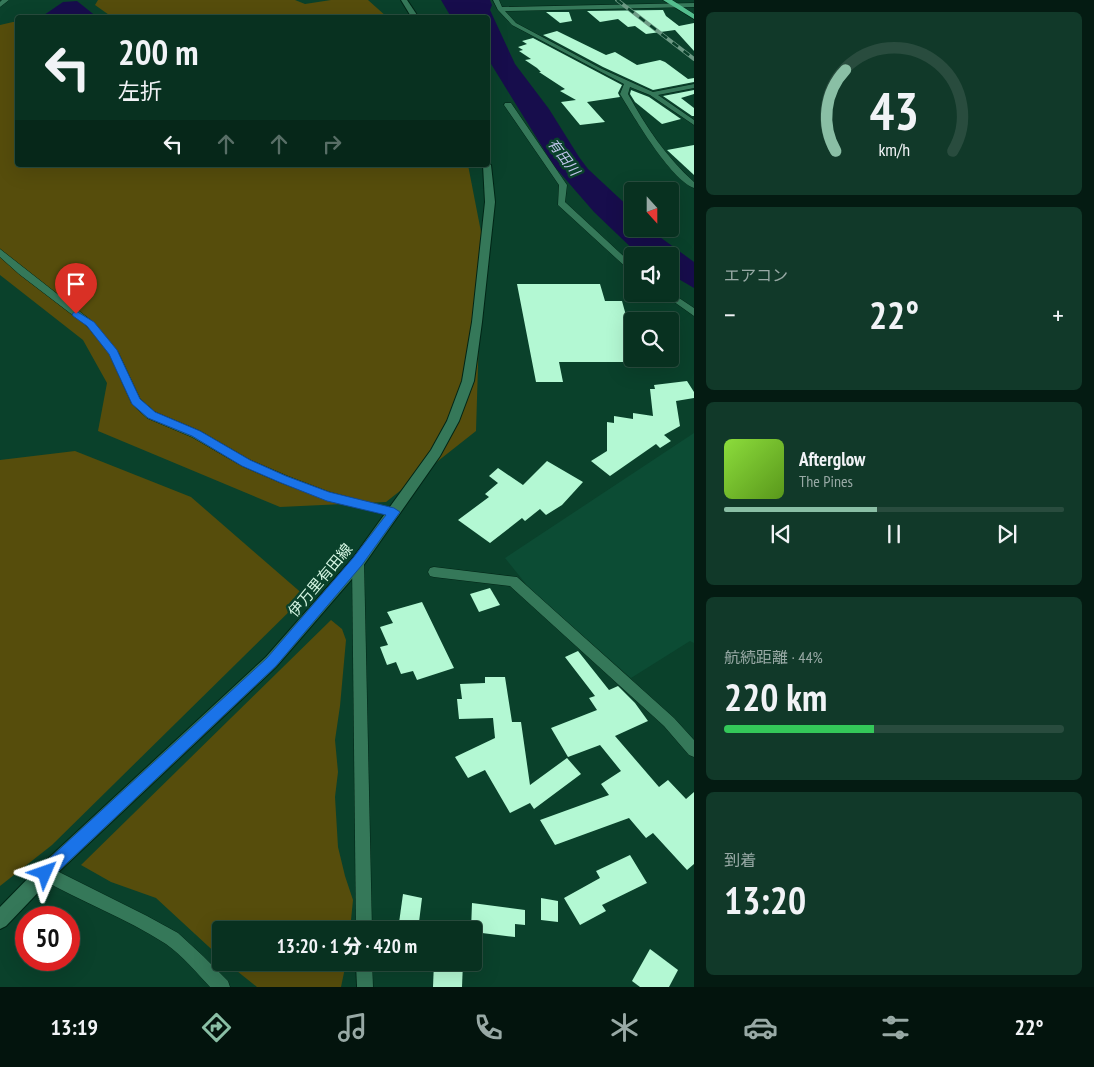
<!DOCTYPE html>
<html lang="ja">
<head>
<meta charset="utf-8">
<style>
  :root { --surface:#083120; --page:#113929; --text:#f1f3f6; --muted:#98a9a5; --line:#294c3e; --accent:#8abfa5 }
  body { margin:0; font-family:"PT Sans Narrow","Noto Sans JP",sans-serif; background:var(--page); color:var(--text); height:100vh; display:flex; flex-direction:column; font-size:19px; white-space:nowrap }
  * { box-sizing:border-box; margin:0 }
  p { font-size:16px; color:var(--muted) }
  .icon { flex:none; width:28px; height:28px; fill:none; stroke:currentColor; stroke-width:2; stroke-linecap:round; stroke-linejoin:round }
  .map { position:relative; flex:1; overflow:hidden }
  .side { display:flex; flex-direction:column; gap:12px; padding:12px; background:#041b12; width:400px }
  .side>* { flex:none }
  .banner { position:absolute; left:15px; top:15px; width:475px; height:152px; border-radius:5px; box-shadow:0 5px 20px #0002,0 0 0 1px var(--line); background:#083120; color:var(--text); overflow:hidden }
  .needle { width:32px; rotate:159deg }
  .controls { position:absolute; left:624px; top:182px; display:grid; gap:10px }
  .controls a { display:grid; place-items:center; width:55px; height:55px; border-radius:5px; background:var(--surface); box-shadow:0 5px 20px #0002,0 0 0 1px var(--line); font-size:25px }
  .speed { position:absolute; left:15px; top:906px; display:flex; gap:10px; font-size:25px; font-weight:700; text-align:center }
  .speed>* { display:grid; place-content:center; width:65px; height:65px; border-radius:50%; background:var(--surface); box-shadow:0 5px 20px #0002,0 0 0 1px var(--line); line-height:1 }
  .speed .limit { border:8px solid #d22; background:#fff; color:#111 }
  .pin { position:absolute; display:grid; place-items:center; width:42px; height:42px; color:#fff; margin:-51px -21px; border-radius:50% 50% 50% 0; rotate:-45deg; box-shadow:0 0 5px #0007 }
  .pin .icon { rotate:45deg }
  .me { position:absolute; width:55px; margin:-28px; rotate:47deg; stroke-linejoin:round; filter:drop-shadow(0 0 4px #0008) }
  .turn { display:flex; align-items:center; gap:18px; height:105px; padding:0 20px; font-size:22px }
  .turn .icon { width:65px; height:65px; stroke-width:2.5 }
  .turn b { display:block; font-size:35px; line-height:42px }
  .lanes { display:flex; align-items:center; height:48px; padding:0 20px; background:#0003; justify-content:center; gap:25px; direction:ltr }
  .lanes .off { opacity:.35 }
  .big { font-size:38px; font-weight:800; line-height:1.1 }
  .side .tile { flex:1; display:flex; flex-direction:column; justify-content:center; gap:8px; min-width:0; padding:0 18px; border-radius:8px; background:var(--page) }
  .side .dial { align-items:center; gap:0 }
  .dial svg { height:130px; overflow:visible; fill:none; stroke:var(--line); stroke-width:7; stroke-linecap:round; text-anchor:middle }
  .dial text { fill:var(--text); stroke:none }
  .song { display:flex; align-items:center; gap:15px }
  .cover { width:60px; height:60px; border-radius:8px; background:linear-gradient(135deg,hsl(90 70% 55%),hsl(90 70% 35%)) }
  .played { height:5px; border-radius:2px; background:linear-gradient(90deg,var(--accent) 45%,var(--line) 45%) }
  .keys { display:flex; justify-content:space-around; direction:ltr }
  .heat { display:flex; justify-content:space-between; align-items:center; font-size:28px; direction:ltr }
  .charge { height:8px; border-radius:4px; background:linear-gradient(90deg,#34c759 44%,var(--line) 0) }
  .trip { position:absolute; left:212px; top:921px; width:270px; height:50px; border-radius:5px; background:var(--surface); box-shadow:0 5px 20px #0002,0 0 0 1px var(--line); font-weight:800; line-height:50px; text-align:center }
  .tabs { display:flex; height:80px; justify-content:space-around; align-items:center; background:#03140d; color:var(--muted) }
  .tabs .icon { width:35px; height:35px }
  .tabs .selected { color:var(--accent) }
  .tabs b { font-size:22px; color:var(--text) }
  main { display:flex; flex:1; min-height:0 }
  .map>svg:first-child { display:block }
  .built { fill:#0c4c34 }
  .green { fill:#564d0c }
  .water { fill:#170d4c }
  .building { fill:#b3f8d3 }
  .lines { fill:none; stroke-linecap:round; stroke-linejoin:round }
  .minor-casing { stroke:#012516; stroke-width:1 }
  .secondary-casing { stroke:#012516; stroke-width:2 }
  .trunk-casing { stroke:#012516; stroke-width:1 }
  .minor { fill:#357859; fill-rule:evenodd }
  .secondary { fill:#357859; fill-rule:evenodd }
  .trunk { fill:#54be8e; fill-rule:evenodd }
  .rail-casing { stroke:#6c9984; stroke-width:4 }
  .rail { stroke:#0a412b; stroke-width:2.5; stroke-dasharray:7; stroke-linecap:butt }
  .route { fill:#1a73e8; stroke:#114b97 }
  .labels { text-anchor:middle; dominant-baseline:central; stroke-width:5; stroke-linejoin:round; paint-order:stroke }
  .far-water-label { font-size:14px; font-style:italic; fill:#c5c8f0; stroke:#0a412b }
  .street-label { font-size:15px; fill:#d5f6e3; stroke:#0a412b }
</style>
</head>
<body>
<main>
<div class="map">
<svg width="694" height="987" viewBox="0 0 694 987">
  <rect width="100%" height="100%" fill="#0a412b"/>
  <!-- built -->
  <polygon class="built" points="694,433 694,643 690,641 631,678 530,589 505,558"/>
  <!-- green -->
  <g class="green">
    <polygon points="98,0 295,0 305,4 331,0 368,0 387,17 112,17 95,5"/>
    <polygon points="13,22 17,22 18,165 468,165 482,237 476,431 386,502 280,507 98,431 107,383 83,340 0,275 0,25"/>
    <polygon points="75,451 191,497 305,596 52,845 0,886 0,460"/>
    <polygon points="331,620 342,629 346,640 340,706 335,740 338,772 335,797 338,847 345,876 353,900 350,930 221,930 221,958 156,898 111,882 81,865"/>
    <polygon points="227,963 346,963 341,987 257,987"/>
  </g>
  <!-- water -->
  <g class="water">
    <polygon points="441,0 490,0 492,5 490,10 515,64 549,109 579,157 588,169 632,210 632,229 649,229 694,262 694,288 670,274 670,256 640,256 594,212 554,166 488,59 488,18 451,17"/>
    <polygon points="77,1 97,17 46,18 44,15 63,2"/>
  </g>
  <!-- building -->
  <g class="building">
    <polygon points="663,10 666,16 679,26 694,23 694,51 675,30 646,34 635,26 628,27 618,19 600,22 587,11"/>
    <polygon points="546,12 569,12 572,21 560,23"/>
    <polygon points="557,31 606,55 615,52 637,65 660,60 665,62 688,79 694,78 694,82 653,90 603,67 543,35"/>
    <polygon points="533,38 622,85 618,93 620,97 587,102 605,122 580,125 561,102 576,100 560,91 565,89 539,72 541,72 537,68 525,60 531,59 519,51 523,50 518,47 527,44 522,41"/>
    <polygon points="631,90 649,97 681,119 662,124 635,102 630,94"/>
    <polygon points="694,90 694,94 681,98 694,108 694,116 692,116 663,96"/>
    <polygon points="694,145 694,175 667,150"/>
    <polygon points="517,284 600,284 605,301 622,301 630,330 632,330 632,362 559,362 563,382 536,382"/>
    <polygon points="687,381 694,392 694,398 676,401 680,426 664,435 671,441 660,448 656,444 610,476 591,461 607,451 607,422 614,423 614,416 633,419 633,413 653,416 650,389 655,389 654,385"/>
    <polygon points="547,461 583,482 562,505 546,515 540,509 525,521 522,518 490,543 458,520 489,497 485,494 498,483 489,476 498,468 523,485"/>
    <polygon points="490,588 500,605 479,612 470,594"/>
    <polygon points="422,602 454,668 417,680 413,671 401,674 396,662 387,665 380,647 388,645 380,627 393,623 387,612"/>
    <polygon points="578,651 609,690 618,686 635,703 648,721 615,736 659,787 668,780 686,799 694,792 694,864 687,870 653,833 646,838 629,818 555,845 540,820 609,795 601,784 621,771 600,745 568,757 551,728 597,710 589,698 595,696 565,657"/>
    <polygon points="485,677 505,677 512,722 521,722 530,785 567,758 581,774 534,809 530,803 510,813 485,770 468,778 455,757 495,738 493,718 459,719 457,699 462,699 460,684 485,683"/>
    <polygon points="630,855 647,883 602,905 606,911 580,925 564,898 600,878 596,871"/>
    <polygon points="403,894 422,898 418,930 398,930"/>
    <polygon points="541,898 558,901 558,922 541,920"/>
    <polygon points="472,903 525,910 525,925 515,924 515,937 474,932 471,930"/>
    <polygon points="650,949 678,970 669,987 640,987 632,981"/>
    <polygon points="434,962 463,962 462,987 433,987"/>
  </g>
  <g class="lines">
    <!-- minor casing -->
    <g class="minor-casing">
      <g id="minor">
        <polygon points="2,0 9,0 0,7 0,2"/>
        <path d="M493 0H499L502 7 694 3V7L505 11 516 23 602 69 653 92 694 84V88L658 95 694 120V125L650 95 630 87 628 94C646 127 666 157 694 182V188C670 179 634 117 620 94L624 84 512 25 498 10Z"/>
        <polygon points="505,103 511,103 567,185 565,202 632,264 632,271 629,270 558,205 559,185 504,105"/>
        <polygon points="0,249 93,322 118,352 140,399 155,412 200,431 250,460 287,476 329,492 398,510 400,513 398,516 394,517 327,500 279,482 242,466 192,437 147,418 132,404 109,353 87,326 19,274 0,257"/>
        <polygon points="670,292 694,308 694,316 663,294 670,294"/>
        <polygon points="358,557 362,559 364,562 372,930 356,930 352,562 354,559"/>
        <polygon points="434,567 517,577 674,718 694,740 694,757 689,755 664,726 510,586 434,577 430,576 428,572 430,568"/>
        <path d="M45 865 147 916 178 933 203 956 228 981 230 987H210C196 972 183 956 166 944 126 918 81 902 40 878L37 873 40 868Z"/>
        <polygon points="356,962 372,962 373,987 357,987"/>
      </g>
    </g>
    <!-- secondary casing -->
    <g class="secondary-casing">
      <g id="secondary">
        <polygon points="401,0 407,0 419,18 412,18"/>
        <polygon points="488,163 491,165 495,202 482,322 474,381 459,421 440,456 363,566 276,667 51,879 6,926 0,929 0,907 39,867 266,657 353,558 431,450 447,421 462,381 472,322 485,202 483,165 488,165"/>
      </g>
    </g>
    <!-- trunk casing -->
    <g class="trunk-casing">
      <polygon id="trunk" points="663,0 672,0 694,14 694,19"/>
    </g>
    <!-- minor -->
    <use href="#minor" class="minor"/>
    <!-- secondary -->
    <use href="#secondary" class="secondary"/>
    <!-- trunk -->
    <use href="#trunk" class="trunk"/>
    <!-- rail casing -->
    <g class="rail-casing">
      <polyline id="rail" points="617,0 694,59"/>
    </g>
    <!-- rail -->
    <use href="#rail" class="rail"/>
  </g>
  <!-- route -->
  <polygon class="route" points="76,311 94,322 117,350 140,399 155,412 200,431 250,460 286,476 329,492 394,508 400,512 362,565 276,666 50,879 45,881 39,879 37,873 39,868 267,658 353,558 386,515 327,501 279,482 242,466 192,436 148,418 132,404 109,354 87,326 73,316 72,314"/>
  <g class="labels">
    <!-- far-water labels -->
    <g class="far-water-label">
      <text transform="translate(564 157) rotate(53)">有田川</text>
    </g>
    <!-- street labels -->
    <g class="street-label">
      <text transform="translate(320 580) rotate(-50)">伊万里有田線</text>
    </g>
  </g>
</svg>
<div class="controls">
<a><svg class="needle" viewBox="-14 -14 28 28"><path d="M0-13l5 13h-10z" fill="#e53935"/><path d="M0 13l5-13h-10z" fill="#98a9a5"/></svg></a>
<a><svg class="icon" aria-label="sound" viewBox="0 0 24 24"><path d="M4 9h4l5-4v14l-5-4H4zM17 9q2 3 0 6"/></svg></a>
<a><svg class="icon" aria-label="search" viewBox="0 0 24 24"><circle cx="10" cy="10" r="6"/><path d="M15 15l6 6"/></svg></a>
</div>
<div class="speed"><div class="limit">50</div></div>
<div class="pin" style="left:76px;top:314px;background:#d93025"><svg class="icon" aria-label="arrive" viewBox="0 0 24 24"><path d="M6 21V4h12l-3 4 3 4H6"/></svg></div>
<svg class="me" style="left:45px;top:873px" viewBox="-20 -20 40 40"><path d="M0-17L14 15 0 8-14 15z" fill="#1a73e8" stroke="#fff" stroke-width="4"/></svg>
<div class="trip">13:20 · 1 分 · 420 m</div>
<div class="banner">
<div class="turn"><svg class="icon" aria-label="left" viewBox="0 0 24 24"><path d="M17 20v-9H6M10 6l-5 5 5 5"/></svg><div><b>200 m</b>左折</div></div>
<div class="lanes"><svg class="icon" aria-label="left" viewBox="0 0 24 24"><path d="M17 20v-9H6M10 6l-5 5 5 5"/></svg><svg class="icon off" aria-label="ahead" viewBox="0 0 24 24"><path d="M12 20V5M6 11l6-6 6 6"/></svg><svg class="icon off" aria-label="ahead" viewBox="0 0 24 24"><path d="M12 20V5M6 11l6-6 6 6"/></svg><svg class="icon off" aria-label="right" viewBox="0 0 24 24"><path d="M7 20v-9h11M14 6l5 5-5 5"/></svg></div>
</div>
</div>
<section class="side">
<div class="tile dial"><svg viewBox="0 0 100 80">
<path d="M14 69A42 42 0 1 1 86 69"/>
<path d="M14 69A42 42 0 0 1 20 19" stroke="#8abfa5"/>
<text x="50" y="56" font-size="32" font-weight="700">43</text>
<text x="50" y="72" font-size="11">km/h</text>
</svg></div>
<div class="tile"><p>エアコン</p>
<div class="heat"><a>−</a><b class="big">22°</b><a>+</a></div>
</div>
<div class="tile">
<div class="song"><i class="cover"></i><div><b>Afterglow</b><p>The Pines</p></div></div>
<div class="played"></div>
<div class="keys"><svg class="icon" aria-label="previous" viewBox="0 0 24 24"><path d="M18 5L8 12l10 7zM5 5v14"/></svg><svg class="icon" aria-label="pause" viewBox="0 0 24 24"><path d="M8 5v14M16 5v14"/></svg><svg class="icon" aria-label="next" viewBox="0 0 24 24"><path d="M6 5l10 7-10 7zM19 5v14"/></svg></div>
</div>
<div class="tile"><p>航続距離 · 44%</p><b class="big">220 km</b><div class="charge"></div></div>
<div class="tile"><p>到着</p><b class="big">13:20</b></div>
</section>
</main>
<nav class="tabs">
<b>13:19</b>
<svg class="icon selected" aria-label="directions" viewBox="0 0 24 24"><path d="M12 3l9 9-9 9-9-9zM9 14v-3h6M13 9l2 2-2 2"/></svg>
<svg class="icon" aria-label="music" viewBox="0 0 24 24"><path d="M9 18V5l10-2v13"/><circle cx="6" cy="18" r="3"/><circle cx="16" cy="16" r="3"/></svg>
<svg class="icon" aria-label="phone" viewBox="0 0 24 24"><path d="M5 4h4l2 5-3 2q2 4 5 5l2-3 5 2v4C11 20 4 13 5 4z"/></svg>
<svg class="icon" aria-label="climate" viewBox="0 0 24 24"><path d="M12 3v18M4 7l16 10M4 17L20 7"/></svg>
<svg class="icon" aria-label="car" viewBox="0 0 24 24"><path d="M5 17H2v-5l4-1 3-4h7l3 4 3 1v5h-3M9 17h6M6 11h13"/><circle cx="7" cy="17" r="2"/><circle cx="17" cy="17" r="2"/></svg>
<svg class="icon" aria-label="filters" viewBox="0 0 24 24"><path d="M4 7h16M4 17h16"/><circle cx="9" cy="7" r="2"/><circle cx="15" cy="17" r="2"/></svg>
<b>22°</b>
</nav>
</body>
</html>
